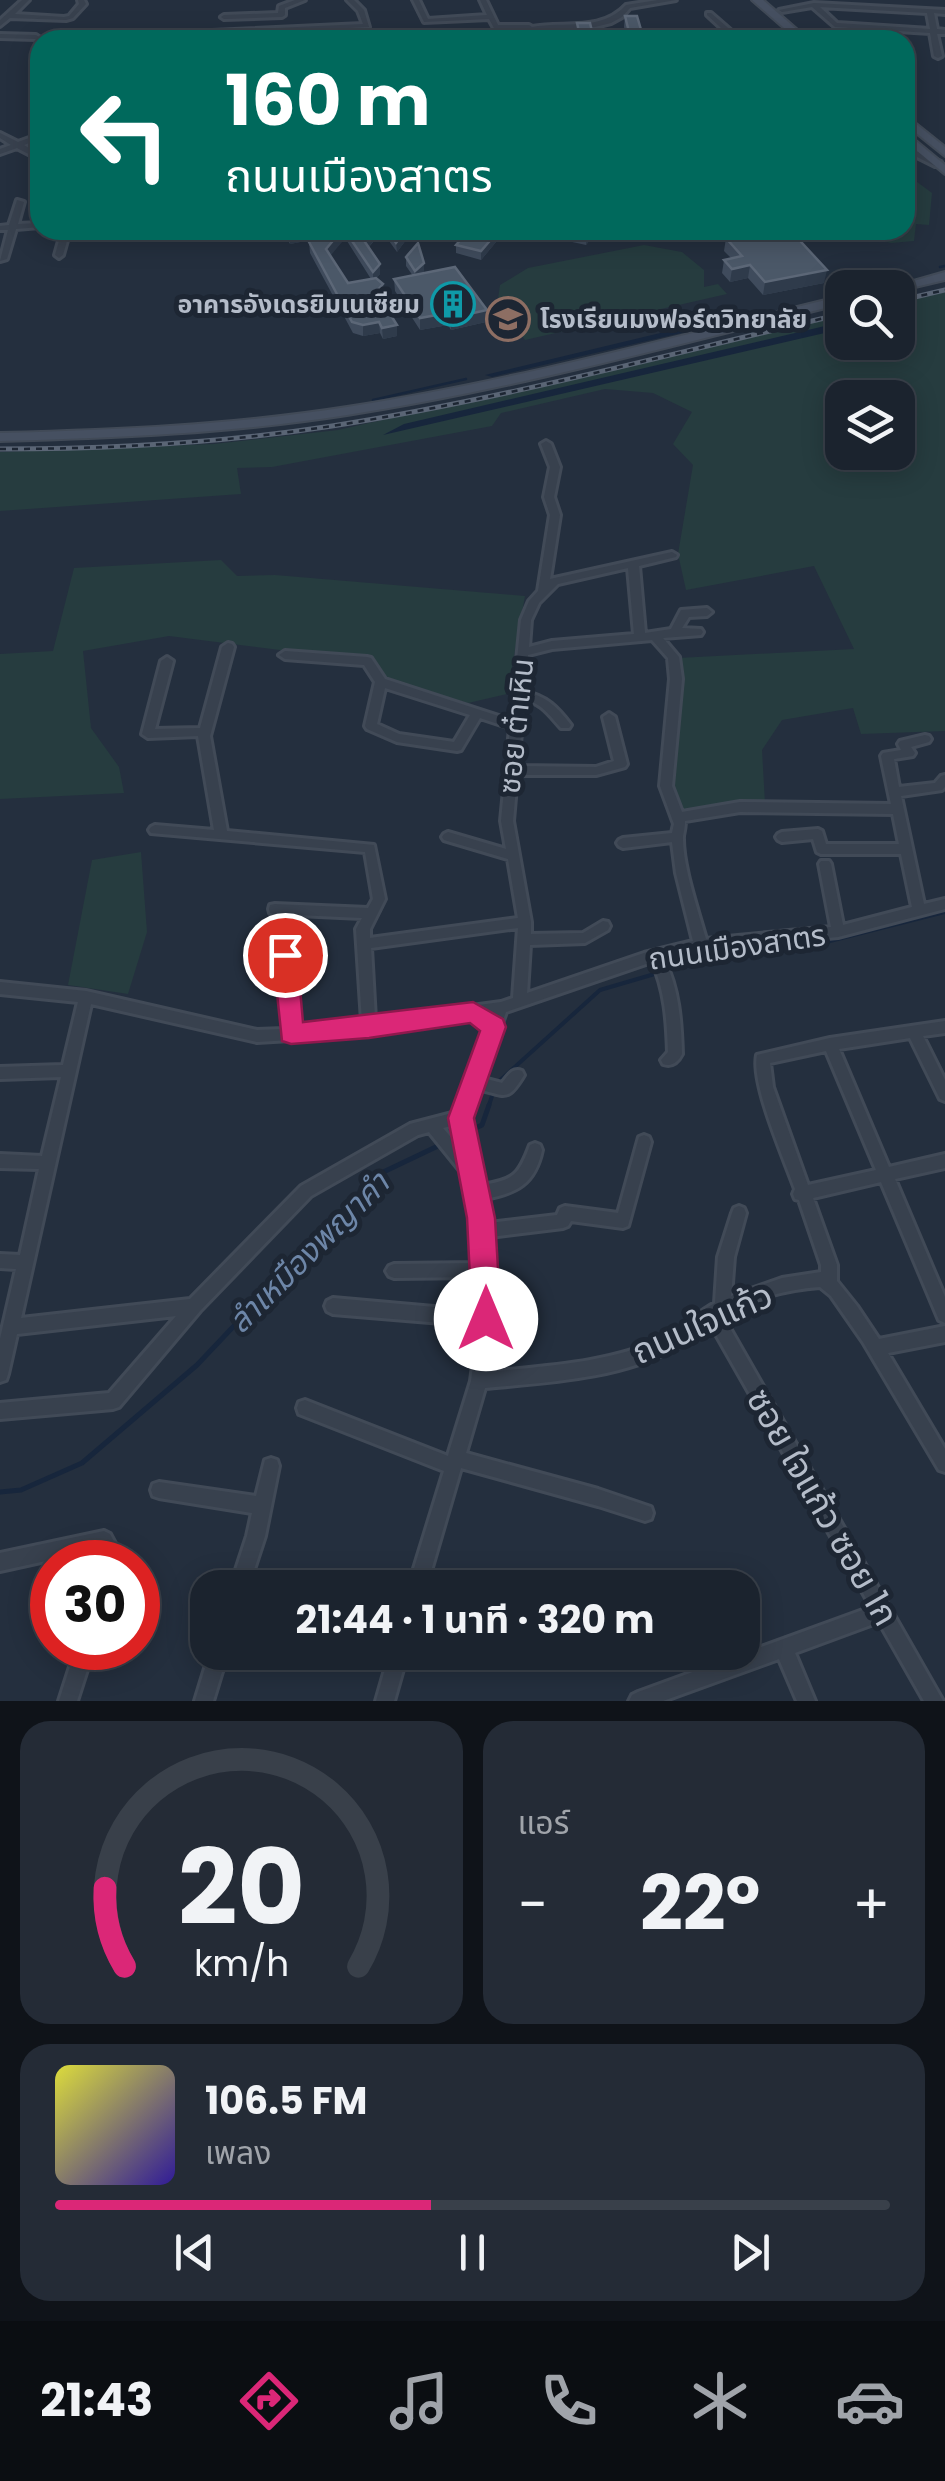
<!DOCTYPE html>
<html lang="th">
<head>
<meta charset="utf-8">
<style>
  :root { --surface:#1b232e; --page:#242b36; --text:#f1f3f6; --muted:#a0a4aa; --line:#39404a; --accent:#db2777 }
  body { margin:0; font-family:Poppins,"Noto Sans Thai",sans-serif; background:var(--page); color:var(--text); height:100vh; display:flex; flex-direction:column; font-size:38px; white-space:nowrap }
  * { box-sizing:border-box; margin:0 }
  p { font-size:32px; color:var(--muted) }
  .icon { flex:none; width:55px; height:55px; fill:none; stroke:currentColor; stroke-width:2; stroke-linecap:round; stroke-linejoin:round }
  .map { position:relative; height:1701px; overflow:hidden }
  .sheet { display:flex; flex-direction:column; gap:20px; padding:20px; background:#0f1319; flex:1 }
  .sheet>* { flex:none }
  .guide { position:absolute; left:30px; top:30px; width:885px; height:210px; border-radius:30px; box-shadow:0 5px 25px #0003,0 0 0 2px var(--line); background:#00695c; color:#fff; overflow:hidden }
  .tools { position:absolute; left:825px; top:270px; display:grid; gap:20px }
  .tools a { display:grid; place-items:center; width:90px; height:90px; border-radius:20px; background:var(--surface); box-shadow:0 5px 25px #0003,0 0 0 2px var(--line); font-size:50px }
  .speed { position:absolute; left:30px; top:1540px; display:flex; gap:20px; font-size:50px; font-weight:700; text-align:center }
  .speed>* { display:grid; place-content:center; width:130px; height:130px; border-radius:50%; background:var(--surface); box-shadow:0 5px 25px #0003,0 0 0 2px var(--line); line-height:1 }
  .speed .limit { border:15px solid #d22; background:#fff; color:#111 }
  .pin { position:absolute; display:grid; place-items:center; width:85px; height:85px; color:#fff; margin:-42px; border:5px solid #fff; border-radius:50%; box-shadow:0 2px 10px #0007 }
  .me { position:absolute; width:110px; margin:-55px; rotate:0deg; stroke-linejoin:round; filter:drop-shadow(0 0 8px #0008) }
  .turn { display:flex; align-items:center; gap:35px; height:210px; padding:0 30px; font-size:45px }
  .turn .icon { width:130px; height:130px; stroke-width:2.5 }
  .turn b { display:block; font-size:70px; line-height:85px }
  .big { font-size:75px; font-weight:700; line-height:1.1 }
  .sheet .card { flex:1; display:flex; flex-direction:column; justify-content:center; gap:15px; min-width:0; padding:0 35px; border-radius:30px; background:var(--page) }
  .sheet .dial { align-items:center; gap:0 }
  .dial svg { height:260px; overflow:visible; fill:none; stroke:var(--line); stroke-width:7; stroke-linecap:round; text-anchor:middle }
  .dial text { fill:var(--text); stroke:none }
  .song { display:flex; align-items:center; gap:30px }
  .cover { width:120px; height:120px; border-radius:15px; background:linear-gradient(135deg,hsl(60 70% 55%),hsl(250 70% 35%)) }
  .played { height:10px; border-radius:5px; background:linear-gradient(90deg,var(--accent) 45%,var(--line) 45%) }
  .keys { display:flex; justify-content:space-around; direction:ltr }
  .heat { display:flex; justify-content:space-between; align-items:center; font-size:55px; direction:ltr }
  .sheet .tiles { flex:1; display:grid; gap:20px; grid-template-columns:1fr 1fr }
  .card:last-child { grid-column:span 2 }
  .trip { position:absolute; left:190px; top:1570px; width:570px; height:100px; border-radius:30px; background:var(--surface); box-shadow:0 5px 25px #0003,0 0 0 2px var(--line); font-weight:700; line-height:100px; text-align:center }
  .menu { display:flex; height:160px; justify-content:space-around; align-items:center; background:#0b0e12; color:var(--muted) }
  .menu .icon { width:70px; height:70px }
  .menu .active { color:var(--accent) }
  .menu b { font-size:45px; color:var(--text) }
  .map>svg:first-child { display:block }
  .green { fill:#263c3f; fill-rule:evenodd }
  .water { fill:#17263c }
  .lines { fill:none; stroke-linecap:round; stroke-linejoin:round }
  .stream-far2 { stroke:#17263c; stroke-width:2.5 }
  .stream-far1 { stroke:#17263c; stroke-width:4 }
  .stream { stroke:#17263c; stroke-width:5 }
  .street-casing { stroke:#414a57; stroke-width:6 }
  .secondary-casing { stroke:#414a57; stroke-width:4 }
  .street { fill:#38414e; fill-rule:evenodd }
  .secondary { fill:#465061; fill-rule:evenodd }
  .rail-casing { stroke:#5a6575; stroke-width:5 }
  .rail { stroke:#1d2633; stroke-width:2.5; stroke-dasharray:6; stroke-linecap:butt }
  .wall { fill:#3f4b5c }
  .shaded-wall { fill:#2f3b4b }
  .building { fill:#4b5868; stroke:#5c6777; stroke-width:2.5 }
  .route { fill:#db2777; stroke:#8e194d; stroke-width:2.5 }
  .labels { text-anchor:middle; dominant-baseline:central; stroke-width:10; stroke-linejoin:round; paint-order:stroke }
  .far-poi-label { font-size:25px; font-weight:bold; fill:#b4bcc9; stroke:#1d2633; text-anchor:end }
  .street-label { font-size:30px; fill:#b4bcc9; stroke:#1d2633 }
  .water-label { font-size:32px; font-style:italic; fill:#6d86a8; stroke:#1d2633 }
  .near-street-label { font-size:35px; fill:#b4bcc9; stroke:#1d2633 }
</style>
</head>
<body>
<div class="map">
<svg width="945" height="1701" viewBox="0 0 945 1701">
  <rect width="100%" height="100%" fill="#242f3e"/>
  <!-- green -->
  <g class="green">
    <polygon points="905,173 932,193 929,225 916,224 914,241 891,243 845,230 905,230"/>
    <polygon points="644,245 682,252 704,270 704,287 718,284 727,294 525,340 517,329 532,324 507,312 498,299 500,285 528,268"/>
    <path d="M945 292V731L861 734 853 708 782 720 762 750 765 803 727 804 681 813 670 785 678 658 854 649 814 566 686 590 678 554 693 465 673 444 692 412 653 393 605 389 501 413 492 426 272 467 237 468 241 494 0 511V452L214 444 338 430 842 316V342H898V303ZM842 398H898V452H842Z"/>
    <polygon points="221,560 237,576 275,575 525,596 507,694 468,703 385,679 375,662 169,636 83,651 91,728 119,767 124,793 0,799 0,654 53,651 74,568"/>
    <polygon points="141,852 147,932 128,994 68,985 92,860"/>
  </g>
  <!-- water -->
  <g class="water">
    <polygon points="748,312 750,317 492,377 485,375"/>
    <polygon points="842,322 842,329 383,435 404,424"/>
  </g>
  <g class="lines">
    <!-- stream-far2 -->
    <g class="stream-far2">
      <polyline points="850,230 870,235"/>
      <polyline points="940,267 945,266"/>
      <polyline points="373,400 466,379"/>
    </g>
    <!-- stream-far1 -->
    <g class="stream-far1">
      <polyline points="666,969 704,953 818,944 945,912"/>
      <polyline points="488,1108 496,1084 600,990 658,973"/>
    </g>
    <!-- stream -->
    <g class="stream">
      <polyline points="467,1132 482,1125 489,1105"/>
      <polyline points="0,1492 21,1490 82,1463 197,1365 377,1175 440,1145"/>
    </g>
    <!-- street casing -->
    <g class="street-casing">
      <g id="street">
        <polygon points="22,0 29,0 15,14 64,17 69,16 79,4 78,0 84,0 86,4 73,18 66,20 10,18 0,26 0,20"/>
        <polygon points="295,0 305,0 285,8 285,15 282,17 224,19 221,17 224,15 278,13 279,6"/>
        <polygon points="347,0 354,0 364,10 369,27 123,39 120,37 123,35 363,24 358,11"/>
        <path d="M413 0H419L428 19 487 15 480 0H486L498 25H529L532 27C565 21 601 32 626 5L658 0H676L630 8 622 17 611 23 595 27 551 29 524 33 521 31 523 29 494 28 489 19 424 22Z"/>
        <path d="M814 3 945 10V14L934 13 937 29 945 30V34H937L942 56 938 58 934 56 930 33 835 27 812 7 782 12 779 10ZM820 7 927 13 930 29 837 23Z"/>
        <polygon points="707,13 711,13 742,40 734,40 707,15"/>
        <polygon points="0,34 36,35 39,37 36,39 0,38"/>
        <polygon points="0,133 18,142 40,134 40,139 24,145 40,155 40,160 17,148 0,154 0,149 11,145 0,138"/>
        <polygon points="905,146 941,162 942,164 935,166 905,151"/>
        <polygon points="17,200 24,202 18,224 40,223 40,227 16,229 7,259 0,261 8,230 0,230 0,226 9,225"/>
        <polygon points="62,230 70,230 63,255 59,258 55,255"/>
        <polygon points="208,230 221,230 217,232 208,233"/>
        <path d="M546 441 551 444 560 467 554 497 560 515 550 579 672 552 677 555 676 557 639 566 645 633 671 629 681 610 707 608 712 612 707 616 689 617 682 628 701 629 703 632 701 635 663 638 679 657 682 679 672 786 682 812 740 802 891 804 881 756 883 753 901 750 898 744 900 741 925 735 929 736 931 739 929 742 911 747 915 753 913 756 894 759 899 787 935 783 941 776 945 775V787L942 790 901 796 924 904 945 899V909L838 937 701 950 664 959C679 989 681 1021 682 1054 678 1062 672 1067 663 1064L661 1060 668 1052C667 1021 665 990 652 962L506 1012 483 1078 502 1083C508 1076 512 1067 522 1071L524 1075C508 1102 506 1096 478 1089L468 1117 482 1185C514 1180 519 1175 530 1145L535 1143 540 1145 542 1150C535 1184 517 1193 485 1199L489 1223 557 1215 560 1208 565 1206 618 1213 639 1137 644 1135 649 1137 651 1142 628 1226 623 1228 571 1221 568 1226 563 1228 490 1237 495 1319 488 1372C546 1366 610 1363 663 1338 682 1329 696 1313 715 1303L718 1257 732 1213 734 1208 739 1206 744 1208 746 1213 734 1257 731 1296 782 1278 821 1272V1265L799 1200 795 1199 793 1194 795 1189C784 1158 751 1084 757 1055L830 1038 945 1021V1033L923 1036 945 1080V1101L940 1099 910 1038 839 1049 889 1167 945 1154V1168L895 1179 945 1297V1323L939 1320 881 1182 813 1198 837 1265V1281L857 1306 879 1339 945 1326V1342L888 1353 945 1449V1472L939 1470 863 1342 831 1296 820 1287C788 1289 750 1299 723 1316L943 1701H924L879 1622 795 1653 815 1701H797L779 1659 663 1701H629L632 1695 638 1692 871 1607 710 1324C700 1332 690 1341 678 1347 620 1379 549 1382 485 1388L466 1453 598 1489 645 1505 651 1507 653 1513 651 1519 645 1521 598 1506 461 1468 426 1588H408L444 1471 299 1414 297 1408 299 1402 305 1400 448 1456 449 1452 471 1381 478 1326 333 1314 327 1311 325 1306 327 1301 333 1298 479 1311 478 1277 394 1278 389 1276 386 1271 389 1266 394 1264 478 1263 474 1218 466 1178 429 1132 418 1135 311 1196 200 1311 119 1407 113 1409 0 1419V1403L109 1393 176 1316 17 1334 8 1374 6 1380 0 1382V1339L16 1269 0 1268V1254L20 1255 39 1169 0 1168V1154L42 1156 61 1077 0 1079V1067L63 1065 78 1002 0 994V982L86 991 257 1030 284 1029 278 955 280 951 285 950 290 951 292 955 297 1028 362 1021 356 929 362 918 275 914 270 913 269 909 270 905 275 904 368 908 373 899 365 852 151 833 149 830 151 827 155 825 214 830 198 736 148 738 142 734 161 661 167 657 173 661 155 729 200 728 222 647 228 643 232 644 234 647 210 736 227 831 374 845 385 899 370 929V938L518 918 508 859 444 840 442 837 444 834 448 832 506 849 501 821 510 728 480 718 461 750 457 751 397 742 367 729 365 726 375 682 364 665 285 659 279 655 285 651 367 657 371 658 385 679 511 720 521 620 529 601 538 591 550 515 544 497 550 467 541 444ZM628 568 634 634 552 641 529 647 531 620 539 603 558 584ZM652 640 668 658 670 679 660 786 674 824 672 833 623 838 619 840 617 843 619 846 623 848 672 842 676 873 693 941 644 953 527 993 530 945 585 943 608 930 610 926 608 922 603 921 583 933 531 934V922L513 821 517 775H596L625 767 627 764 615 717 609 713 603 717 614 761 596 767 518 766 524 700C541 702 550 716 561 728H569L571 725C558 708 547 696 525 692L528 655 552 649ZM385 688 470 715 454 742 399 734 377 724ZM740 812 893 814 899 844H826L822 831 818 829 782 832 778 834 776 837 778 840 782 842 813 839 817 852 821 854H901L912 907 843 925 831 864 829 861H821L819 864 831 927 706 939C698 910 682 865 683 836 684 831 685 826 685 821ZM518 928 513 998 501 1002 375 1019 371 948ZM91 1004 257 1042 324 1038 365 1032 369 1034 374 1031 492 1015 456 1112 410 1124 301 1186 190 1299 21 1318ZM826 1051 876 1170 808 1185 773 1087 770 1063ZM455 1125 460 1148 443 1128Z"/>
        <polygon points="271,1458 277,1460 279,1466 265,1536 248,1588 230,1588 247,1536 252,1513 159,1498 153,1496 151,1490 153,1484 159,1482 256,1496 265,1460"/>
        <polygon points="104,1531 110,1534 118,1549 114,1562 98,1562 100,1549 0,1571 0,1553"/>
        <polygon points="76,1648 94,1648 77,1701 59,1701"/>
        <polygon points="210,1652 228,1652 213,1701 195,1701"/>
        <polygon points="390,1652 408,1652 394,1701 376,1701"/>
      </g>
    </g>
    <!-- secondary casing -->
    <g class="secondary-casing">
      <g id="secondary">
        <polygon points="752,0 763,0 809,40 798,40"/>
        <polygon points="905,115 945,147 945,156 905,124"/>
        <polygon points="905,132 945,165 945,174 905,141"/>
        <polygon points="945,272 945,280 898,291 898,288 889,288"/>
        <path d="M842 296V304C678 344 515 389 347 415 232 433 116 438 0 441V433C116 430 232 425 347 407 514 381 678 336 842 296Z"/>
      </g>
    </g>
    <!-- street -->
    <use href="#street" class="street"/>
    <!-- secondary -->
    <use href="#secondary" class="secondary"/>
    <!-- rail casing -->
    <g class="rail-casing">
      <g id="rail">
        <polyline points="898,301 945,290"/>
        <path d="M0 449C111 449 222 443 332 426 504 399 673 353 842 314"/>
      </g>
    </g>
    <!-- rail -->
    <use href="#rail" class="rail"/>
  </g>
  <!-- wall -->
  <g class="wall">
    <polygon points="625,16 644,40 627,40 624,27"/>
    <polygon points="282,230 345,230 346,237 330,255 348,283 371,279 347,241 346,232 379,235 369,247 380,264 380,274 376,278 383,284 384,295 380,299 397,336 383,339 380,333 363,336 353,333 310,253 309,242 310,240 290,244"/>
    <polygon points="384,230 409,230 409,236 397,252 384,234"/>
    <polygon points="469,230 506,230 481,260 456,253 456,245"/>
    <polygon points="531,230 630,230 622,242 593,236 586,245 531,233"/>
    <polygon points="726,238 824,283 763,295 748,278 730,282 722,273 724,260 731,258 724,251"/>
    <polygon points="406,257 424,263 424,272 423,273 486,322 451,330 448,325 420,330 395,291 394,279 413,276 406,266"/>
  </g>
  <!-- shaded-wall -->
  <g class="shaded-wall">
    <polygon points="307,230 322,230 322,238 290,244 289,233"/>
    <polygon points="342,230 345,230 346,237 327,260 326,249"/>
    <polygon points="374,230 378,230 379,235 365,251 365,242"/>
    <polygon points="406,230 409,230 409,236 397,252 396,243"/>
    <polygon points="499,230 506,230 481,260 481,251"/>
    <polygon points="589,230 593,230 593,236 586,245 587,233"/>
    <polygon points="623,230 630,230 622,242"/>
    <polygon points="424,263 424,272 416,280 415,271"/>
    <polygon points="380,264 380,274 373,282 373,272"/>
    <polygon points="750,265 748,278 730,282 732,269"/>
    <polygon points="827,270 824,283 763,295 765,282"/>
    <polygon points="383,284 384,295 376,303 376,292"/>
    <polygon points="487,310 486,322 451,330 451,318"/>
    <polygon points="447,313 448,325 420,330 420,318"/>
    <polygon points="379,322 380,333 363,336 363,325"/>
    <polygon points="397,325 397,336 383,339 382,328"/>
  </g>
  <!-- building -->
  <g class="building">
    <polygon points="625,16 637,16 644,40 631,40"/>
    <polygon points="577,23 590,23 594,40 581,40"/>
    <polygon points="525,32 542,35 541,40 525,40"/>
    <polygon points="378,36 401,37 400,40 377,40"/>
    <polygon points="287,230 307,230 289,233"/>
    <polygon points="319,230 342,230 326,249 348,283 376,278 383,284 376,292 397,325 382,328 379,322 363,325 352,322 309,242"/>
    <polygon points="355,230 374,230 365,242 380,264 373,272 346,232"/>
    <polygon points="387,230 406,230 396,243"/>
    <polygon points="469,230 499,230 481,251 456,245"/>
    <polygon points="767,230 790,230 827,270 765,282 750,265 732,269 724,260 742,256 726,238"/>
    <polygon points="418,243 424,263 415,271 406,257"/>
    <polygon points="455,267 487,310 451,318 447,313 420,318 394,279"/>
  </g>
  <!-- route -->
  <polygon class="route" points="285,945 293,948 297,955 303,1022 473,1002 503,1019 506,1027 474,1118 495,1218 501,1319 497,1329 486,1333 476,1329 472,1319 467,1218 448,1118 480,1031 470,1023 369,1038 291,1044 282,1041 273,955 277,948"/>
  <!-- icons -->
  <defs>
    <g id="building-ring" transform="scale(2.25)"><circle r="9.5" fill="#1d2633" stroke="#0f9aa8" stroke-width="1.5"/><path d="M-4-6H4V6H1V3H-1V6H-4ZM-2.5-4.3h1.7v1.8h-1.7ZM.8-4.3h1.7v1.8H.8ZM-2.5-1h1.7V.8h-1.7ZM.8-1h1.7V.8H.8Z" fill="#0f9aa8"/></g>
    <g id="school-ring" transform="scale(2.25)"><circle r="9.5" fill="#1d2633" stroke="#8d6e63" stroke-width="1.5"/><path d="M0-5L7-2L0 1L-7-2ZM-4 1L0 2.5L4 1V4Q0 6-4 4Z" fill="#8d6e63"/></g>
  </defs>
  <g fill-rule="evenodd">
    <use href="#building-ring" x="453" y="304"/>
    <use href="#school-ring" x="508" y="319"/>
  </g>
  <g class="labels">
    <!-- far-poi labels -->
    <g class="far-poi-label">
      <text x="420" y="304">อาคารอังเดรยิมเนเซียม</text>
      <text x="540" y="319" text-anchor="start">โรงเรียนมงฟอร์ตวิทยาลัย</text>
    </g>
    <!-- street labels -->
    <g class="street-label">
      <text transform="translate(516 726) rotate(-84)">ซอย ต๋าเหิน</text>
      <text transform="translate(737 947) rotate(-8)">ถนนเมืองสาตร</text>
    </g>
    <!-- water labels -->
    <g class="water-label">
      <text transform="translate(308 1252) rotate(-45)">ลำเหมืองพญาคำ</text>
    </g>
    <!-- near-street labels -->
    <g class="near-street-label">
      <text transform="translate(702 1323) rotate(-24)">ถนนใจแก้ว</text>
      <text transform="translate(823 1507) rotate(60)">ซอย ใจแก้ว ซอย 1ก</text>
    </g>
  </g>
</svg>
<div class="tools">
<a><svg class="icon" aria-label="search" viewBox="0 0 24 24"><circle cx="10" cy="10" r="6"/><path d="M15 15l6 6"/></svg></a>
<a><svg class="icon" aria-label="layers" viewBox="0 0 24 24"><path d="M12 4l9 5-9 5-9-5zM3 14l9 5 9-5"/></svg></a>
</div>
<div class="speed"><div class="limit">30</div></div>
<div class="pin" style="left:285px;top:955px;background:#d93025"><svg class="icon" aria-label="arrive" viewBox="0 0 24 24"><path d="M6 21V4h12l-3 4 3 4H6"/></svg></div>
<svg class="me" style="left:486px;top:1319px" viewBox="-20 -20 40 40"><circle r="19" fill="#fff"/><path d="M0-13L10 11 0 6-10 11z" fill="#db2777"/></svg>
<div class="trip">21:44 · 1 นาที · 320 m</div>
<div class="guide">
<div class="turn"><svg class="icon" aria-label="left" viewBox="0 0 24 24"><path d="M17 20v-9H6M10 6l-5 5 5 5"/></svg><div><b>160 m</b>ถนนเมืองสาตร</div></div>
</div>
</div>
<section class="sheet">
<div class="tiles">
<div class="card dial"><svg viewBox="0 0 100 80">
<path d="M14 69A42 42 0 1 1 86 69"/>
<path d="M14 69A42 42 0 0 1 8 45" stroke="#db2777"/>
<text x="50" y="56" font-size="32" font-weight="700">20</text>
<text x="50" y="72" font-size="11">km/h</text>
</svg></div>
<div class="card"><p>แอร์</p>
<div class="heat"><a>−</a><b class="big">22°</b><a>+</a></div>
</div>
<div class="card">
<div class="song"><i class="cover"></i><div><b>106.5 FM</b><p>เพลง</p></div></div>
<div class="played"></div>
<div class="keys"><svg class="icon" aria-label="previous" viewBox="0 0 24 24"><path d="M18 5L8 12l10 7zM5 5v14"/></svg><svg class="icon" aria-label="pause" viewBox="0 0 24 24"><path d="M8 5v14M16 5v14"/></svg><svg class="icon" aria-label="next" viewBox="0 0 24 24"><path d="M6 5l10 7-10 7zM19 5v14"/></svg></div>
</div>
</div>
</section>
<nav class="menu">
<b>21:43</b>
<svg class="icon active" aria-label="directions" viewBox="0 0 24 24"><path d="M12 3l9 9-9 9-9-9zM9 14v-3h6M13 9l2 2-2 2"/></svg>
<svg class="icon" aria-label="music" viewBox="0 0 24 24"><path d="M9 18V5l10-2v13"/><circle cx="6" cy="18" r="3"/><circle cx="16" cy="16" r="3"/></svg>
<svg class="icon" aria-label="phone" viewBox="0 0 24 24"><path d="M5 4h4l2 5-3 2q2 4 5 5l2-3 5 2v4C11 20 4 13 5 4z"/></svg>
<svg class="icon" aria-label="climate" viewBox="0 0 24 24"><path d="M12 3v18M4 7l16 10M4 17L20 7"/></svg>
<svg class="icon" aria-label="car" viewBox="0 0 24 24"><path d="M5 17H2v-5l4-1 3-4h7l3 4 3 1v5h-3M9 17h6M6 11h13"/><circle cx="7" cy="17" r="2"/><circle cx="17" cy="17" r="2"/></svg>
</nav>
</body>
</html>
